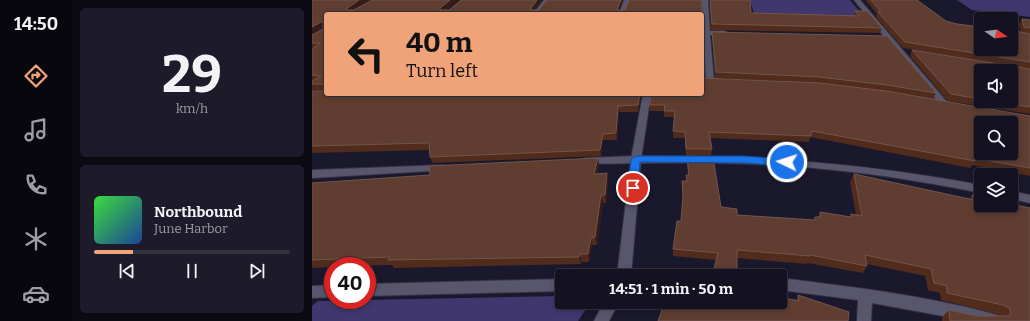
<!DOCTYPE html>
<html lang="en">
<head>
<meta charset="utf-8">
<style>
  :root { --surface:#141221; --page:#1d1b2a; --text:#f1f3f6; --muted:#9d9ea5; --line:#33323f; --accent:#f0a279 }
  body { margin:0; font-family:Bitter,serif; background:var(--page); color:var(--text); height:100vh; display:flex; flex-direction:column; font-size:15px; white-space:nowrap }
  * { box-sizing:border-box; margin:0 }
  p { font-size:13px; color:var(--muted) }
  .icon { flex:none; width:22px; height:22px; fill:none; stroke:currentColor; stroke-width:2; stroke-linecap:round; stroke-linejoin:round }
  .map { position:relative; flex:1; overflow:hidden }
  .details { display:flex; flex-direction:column; gap:8px; padding:8px; background:#0b0a12; width:240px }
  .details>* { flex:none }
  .hud { position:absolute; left:12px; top:12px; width:380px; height:84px; border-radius:4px; box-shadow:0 2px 6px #0003,0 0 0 1px var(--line); background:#f0a279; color:#111; overflow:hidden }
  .needle { width:26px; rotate:103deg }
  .controls { position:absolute; left:662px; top:12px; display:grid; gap:8px }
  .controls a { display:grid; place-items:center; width:44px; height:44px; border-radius:4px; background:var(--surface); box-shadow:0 2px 6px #0003,0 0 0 1px var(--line); font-size:20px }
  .speed { position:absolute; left:12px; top:257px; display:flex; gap:8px; font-size:20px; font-weight:700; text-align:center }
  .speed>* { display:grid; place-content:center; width:52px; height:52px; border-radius:50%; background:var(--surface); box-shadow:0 2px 6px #0003,0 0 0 1px var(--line); line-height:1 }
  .speed .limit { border:6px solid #d22; background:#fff; color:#111 }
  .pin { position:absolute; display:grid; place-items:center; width:34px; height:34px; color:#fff; margin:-17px; border:2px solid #fff; border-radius:50%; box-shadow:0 1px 4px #0007 }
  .me { position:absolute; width:44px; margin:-22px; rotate:274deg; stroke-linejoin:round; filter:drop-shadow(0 0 3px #0008) }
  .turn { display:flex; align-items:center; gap:14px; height:84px; padding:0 16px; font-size:18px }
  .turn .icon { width:52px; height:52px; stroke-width:2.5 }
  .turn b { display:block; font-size:28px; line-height:34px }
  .details .card { flex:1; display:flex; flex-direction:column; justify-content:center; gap:6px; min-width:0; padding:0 14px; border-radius:6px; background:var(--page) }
  .details .dial { align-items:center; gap:0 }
  .dial b { font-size:52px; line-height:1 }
  .song { display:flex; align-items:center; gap:12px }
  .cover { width:48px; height:48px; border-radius:6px; background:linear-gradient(135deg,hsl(120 70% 55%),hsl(220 70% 35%)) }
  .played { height:4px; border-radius:2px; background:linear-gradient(90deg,var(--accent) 20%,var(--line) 20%) }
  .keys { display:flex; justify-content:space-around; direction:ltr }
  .trip { position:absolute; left:243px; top:269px; width:232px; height:40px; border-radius:4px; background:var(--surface); box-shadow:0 2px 6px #0003,0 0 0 1px var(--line); font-weight:700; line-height:40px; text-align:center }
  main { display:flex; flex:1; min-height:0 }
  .dock { display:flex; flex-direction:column; width:72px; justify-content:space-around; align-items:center; background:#08070d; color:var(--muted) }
  .dock .icon { width:28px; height:28px }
  .dock .on { color:var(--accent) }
  .dock b { font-size:18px; color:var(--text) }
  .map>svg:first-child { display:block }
  .green { fill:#40376e }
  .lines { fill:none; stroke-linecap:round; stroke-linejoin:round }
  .street-casing { stroke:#343241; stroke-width:2 }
  .secondary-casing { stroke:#343241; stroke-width:2 }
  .street { fill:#58566d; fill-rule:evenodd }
  .secondary { fill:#58566d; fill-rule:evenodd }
  .wall { fill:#512b1b; fill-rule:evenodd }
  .shaded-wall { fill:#351c19 }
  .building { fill:#5f3d30; stroke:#72554c; fill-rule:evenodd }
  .route { fill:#1a73e8; stroke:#114b97 }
</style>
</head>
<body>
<main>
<nav class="dock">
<b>14:50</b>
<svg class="icon on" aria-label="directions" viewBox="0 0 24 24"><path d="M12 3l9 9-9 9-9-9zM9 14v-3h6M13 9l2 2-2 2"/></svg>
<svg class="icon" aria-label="music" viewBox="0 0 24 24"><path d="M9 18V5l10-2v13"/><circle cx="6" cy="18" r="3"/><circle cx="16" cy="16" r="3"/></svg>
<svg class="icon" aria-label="phone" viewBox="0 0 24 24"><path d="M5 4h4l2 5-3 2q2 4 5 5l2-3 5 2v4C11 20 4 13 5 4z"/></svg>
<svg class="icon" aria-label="climate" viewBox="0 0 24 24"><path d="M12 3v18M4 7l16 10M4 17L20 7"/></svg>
<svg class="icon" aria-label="car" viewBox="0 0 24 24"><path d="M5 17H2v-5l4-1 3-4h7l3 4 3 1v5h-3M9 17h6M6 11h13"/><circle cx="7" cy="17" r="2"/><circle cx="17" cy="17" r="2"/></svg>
</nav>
<section class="details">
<div class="card dial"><b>29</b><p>km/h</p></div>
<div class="card">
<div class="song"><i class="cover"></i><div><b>Northbound</b><p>June Harbor</p></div></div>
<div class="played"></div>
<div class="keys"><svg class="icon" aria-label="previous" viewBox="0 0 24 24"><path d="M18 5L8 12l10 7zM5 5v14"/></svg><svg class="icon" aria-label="pause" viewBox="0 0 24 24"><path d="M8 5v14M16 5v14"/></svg><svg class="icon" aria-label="next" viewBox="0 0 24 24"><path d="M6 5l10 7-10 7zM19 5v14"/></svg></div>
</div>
</section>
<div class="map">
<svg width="718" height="321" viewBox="0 0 718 321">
  <rect width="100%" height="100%" fill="#1a182c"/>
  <!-- green -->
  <g class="green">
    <polygon points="438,0 538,0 554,19 443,17"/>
    <polygon points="645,0 718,0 718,17 660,10"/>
    <polygon points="250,296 250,302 271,302 274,309 266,321 0,321 0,306 6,301"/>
  </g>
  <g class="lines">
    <!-- street casing -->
    <g class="street-casing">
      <g id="street">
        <polygon points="232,0 238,0 227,14 221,14"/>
        <polygon points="312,0 318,0 313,14 307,14"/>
        <polygon points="390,0 396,0 398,31 413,31 416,33 413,35 398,35 402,80 398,82 394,80"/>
        <polygon points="542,0 548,0 636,103 637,105 636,107 630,107"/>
        <polygon points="331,94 339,94 329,159 319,276 305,276 319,159"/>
        <path d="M468 278C540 287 612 295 682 314L687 316 689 321H658L560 303 559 321H545L546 300 468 290Z"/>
        <polygon points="250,279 250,291 55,296 55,284"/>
        <polygon points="21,285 21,297 0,298 0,286"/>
        <polygon points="292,302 307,302 297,321 282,321"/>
      </g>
    </g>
    <!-- secondary casing -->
    <g class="secondary-casing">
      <g id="secondary">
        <path d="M323 156C442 155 551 163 669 185V193C620 183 571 175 522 170 439 161 356 162 273 164L268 161 273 158Z"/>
        <polygon points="131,165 135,166 136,168 135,170 0,178 0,170"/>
        <polygon points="699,191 718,195 718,203 699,199"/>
      </g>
    </g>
    <!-- street -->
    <use href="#street" class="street"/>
    <!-- secondary -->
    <use href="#secondary" class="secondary"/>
  </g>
  <!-- wall -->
  <g class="wall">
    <polygon points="0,0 57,0 42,10 146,0 133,10 137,10 149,0 230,0 222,10 227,10 235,0 311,0 307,10 390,14 14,14 14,94 330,94 326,112 307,112 305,140 291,140 289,156 121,163 118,157 117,150 0,153 0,91 10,91 11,90 0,90 0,35 11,29 11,28 0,34"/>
    <polygon points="398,0 438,0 439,13 542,16 543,11 570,28 568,33 399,30"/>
    <polygon points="555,0 599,0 634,21 645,24 718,34 718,69 591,48 564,17 565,14 554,1"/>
    <polygon points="390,19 392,78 390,78 718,116 718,176 660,165 658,168 498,137 497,142 398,138 400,149 399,156 374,155 373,138 361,138 362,117 352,117 352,111 338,111 338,105"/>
    <polygon points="710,19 718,20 718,34 709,32 707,24"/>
    <polygon points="400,32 624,93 621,99 572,91 505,83 403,78 400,37"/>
    <path d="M600 50 718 69V114L636 101 598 56ZM669 71 699 101H669Z"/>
    <polygon points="375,156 409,207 425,215 502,220 503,217 506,217 508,212 538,217 539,214 544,215 538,182 542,174 657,199 660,195 718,321 630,321 630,317 637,310 665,316 688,316 682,313 629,300 628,293 616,290 613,276 555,264 555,266 551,273 495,263 495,264 425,258 404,260 361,256 361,249 369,221 371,201 370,189 370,181 374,181 374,175 376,175 375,164"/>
    <polygon points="287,165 285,174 296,181 294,203 291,203 285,245 280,245 277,262 270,262 269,264 82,268 80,265 21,266 21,267 0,268 0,183"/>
    <polygon points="486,295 537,312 377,305 484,300"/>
  </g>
  <!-- shaded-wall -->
  <g class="shaded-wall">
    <polygon points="47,0 57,0 37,14 34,9"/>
    <polygon points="138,0 146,0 130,13 128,10 128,8"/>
    <polygon points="225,0 230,0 220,13 219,8"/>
    <polygon points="309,0 311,0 306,14 305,10"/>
    <polygon points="11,21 14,27 0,34 0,27"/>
    <polygon points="393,72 392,78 390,78 390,73"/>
    <polygon points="328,94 330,94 326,112 326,105"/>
    <polygon points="306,106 307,112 305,140 304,133"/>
    <polygon points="291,134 291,140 289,156 288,150"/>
    <polygon points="286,158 287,165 284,181 282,174"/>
    <polygon points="295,173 296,181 294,203 293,195"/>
    <polygon points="289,195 291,203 285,245 283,237"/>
    <polygon points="279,238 280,245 277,262 276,254"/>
    <polygon points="268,254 270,262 269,264 267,257"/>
  </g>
  <!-- building -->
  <g class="building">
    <polygon points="0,0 47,0 34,9 35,10 42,10 60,0 138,0 128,8 128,10 137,10 149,0 225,0 219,8 219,10 227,10 235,0 309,0 305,10 313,10 317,0 389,0 390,14 14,14 14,87 10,84 0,84 0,81 9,76 0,75 0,49 8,43 0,43 0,35 11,29 11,21 0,27"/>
    <polygon points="398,0 438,0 439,13 547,16 543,11 555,11 570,28 400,24"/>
    <polygon points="559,0 605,0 634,21 645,24 669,27 669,49 699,49 699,30 718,34 718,62 593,42 566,12 569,12"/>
    <polygon points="390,19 393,72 390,73"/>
    <polygon points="710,19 718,20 718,28 712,27"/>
    <polygon points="400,32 575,36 624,93 575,85 507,77 404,72"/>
    <polygon points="600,50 718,69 718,107 679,101 699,101 699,71 669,71 669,99 639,94"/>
    <path d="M390 77V78L507 83 574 91 718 116V168L662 158 663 161 500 131 499 136 397 132 400 149H374L373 132 361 131 363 111H352L353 105H338L339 94H390ZM669 123H699V153H669Z"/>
    <polygon points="14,89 14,94 328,94 326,105 306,106 304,133 291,134 288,150 118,157 117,143 0,146 0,91 10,91"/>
    <polygon points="375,156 401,157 409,207 425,209 425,215 503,220 503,217 509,217 508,212 539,217 539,214 550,216 542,174 662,200 660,195 669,197 669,205 699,205 699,204 718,208 718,321 638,321 637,310 665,316 697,316 699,313 697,308 691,305 635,293 635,286 622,283 619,269 553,255 555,266 498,255 498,256 425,250 425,276 400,276 406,253 361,249 365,221 369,221 371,196 370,181 375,181 374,175 377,175"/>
    <polygon points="286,158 282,174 295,173 293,195 289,195 283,237 279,238 276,254 268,254 267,257 76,260 78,257 0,260 0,183 118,175 117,166"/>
    <polygon points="486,295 537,312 536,321 346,321 353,302 368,302 377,305 378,302 468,302 468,297 487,301"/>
  </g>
  <!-- route -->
  <polygon class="route" points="324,156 432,156 475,159 479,162 475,166 432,163 328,162 326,188 321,192 316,188 319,159"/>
</svg>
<div class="controls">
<a><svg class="needle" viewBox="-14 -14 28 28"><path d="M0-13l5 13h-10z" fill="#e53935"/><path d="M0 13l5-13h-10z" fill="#9d9ea5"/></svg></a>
<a><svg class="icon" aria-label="sound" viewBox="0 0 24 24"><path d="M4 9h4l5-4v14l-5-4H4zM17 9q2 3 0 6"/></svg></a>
<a><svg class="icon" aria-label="search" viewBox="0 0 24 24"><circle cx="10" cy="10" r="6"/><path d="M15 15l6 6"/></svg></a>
<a><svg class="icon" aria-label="layers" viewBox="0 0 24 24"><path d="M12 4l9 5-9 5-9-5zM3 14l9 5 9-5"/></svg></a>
</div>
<div class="speed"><div class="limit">40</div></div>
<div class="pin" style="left:321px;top:188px;background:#d93025"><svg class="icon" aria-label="arrive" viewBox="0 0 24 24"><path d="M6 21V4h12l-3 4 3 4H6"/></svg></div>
<svg class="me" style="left:475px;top:162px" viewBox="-20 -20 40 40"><circle r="17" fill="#1a73e8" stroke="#fff" stroke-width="3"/><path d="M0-11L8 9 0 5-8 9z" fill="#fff"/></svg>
<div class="trip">14:51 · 1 min · 50 m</div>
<div class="hud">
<div class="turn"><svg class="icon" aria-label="left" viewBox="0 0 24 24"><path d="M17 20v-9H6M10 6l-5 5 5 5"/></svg><div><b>40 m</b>Turn left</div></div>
</div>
</div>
</main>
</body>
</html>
